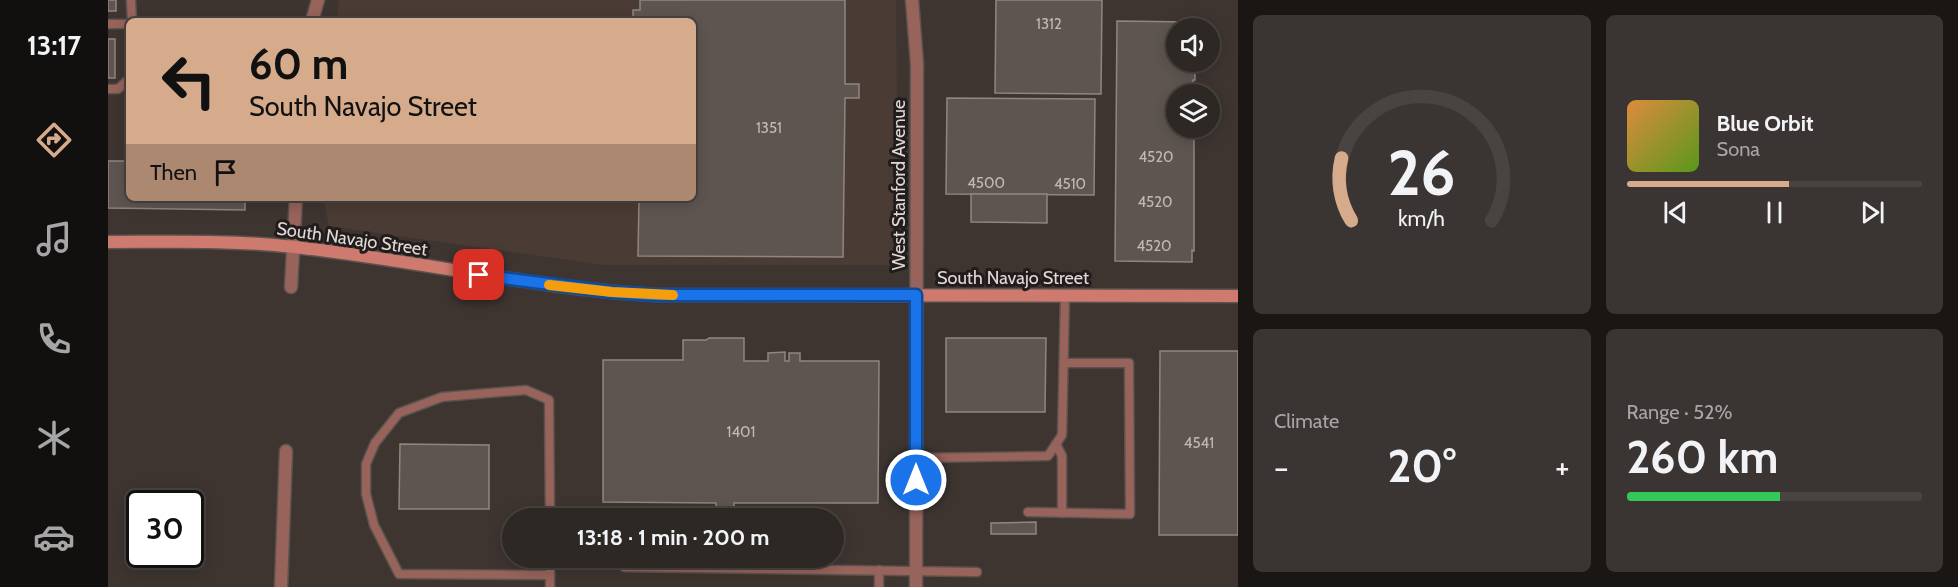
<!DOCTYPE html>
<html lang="en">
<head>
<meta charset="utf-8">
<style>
  :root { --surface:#2e2825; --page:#3a3432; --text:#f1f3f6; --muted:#a7a6a7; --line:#494442; --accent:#d6ab8b }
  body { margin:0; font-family:Cabin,sans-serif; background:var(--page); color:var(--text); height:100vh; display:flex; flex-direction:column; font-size:22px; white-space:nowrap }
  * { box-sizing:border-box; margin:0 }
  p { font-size:20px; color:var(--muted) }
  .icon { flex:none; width:33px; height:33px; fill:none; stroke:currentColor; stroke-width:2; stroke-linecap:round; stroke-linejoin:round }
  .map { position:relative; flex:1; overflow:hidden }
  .side { display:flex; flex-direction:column; gap:15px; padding:15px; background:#191614; width:720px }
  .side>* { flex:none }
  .banner { position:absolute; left:18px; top:18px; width:570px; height:183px; border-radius:9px; box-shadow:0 3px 15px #0003,0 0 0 2px var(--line); background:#d6ab8b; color:#111; overflow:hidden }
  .fabs { position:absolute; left:1058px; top:18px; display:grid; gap:12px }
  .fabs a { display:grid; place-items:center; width:54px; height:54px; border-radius:50%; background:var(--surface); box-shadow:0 3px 15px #0003,0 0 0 2px var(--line); font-size:30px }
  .speed { position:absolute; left:18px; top:490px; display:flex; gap:12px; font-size:30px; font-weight:700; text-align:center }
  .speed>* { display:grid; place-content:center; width:78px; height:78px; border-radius:50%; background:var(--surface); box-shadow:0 3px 15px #0003,0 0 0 2px var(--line); line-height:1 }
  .speed .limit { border:3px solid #111; border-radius:9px; background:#fff; color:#111 }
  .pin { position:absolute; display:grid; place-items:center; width:51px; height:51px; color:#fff; margin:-26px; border-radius:12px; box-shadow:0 3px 9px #0006 }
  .me { position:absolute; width:66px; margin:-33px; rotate:0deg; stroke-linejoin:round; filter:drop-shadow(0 0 4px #0008) }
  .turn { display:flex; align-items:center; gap:21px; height:126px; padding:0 24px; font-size:27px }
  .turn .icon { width:78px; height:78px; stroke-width:2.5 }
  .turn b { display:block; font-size:42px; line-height:51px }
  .then { display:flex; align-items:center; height:57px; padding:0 24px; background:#0003; gap:12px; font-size:22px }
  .big { font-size:45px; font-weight:800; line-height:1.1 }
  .side .card { flex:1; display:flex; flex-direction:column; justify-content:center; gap:9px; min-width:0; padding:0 21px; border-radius:9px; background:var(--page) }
  .side .dial { align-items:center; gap:0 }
  .dial svg { height:156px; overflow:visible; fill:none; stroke:var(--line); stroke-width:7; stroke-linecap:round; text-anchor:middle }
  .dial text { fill:var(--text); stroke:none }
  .song { display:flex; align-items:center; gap:18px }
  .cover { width:72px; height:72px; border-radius:9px; background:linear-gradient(135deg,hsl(30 70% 55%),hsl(90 70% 35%)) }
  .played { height:6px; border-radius:3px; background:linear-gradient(90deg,var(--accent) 55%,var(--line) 55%) }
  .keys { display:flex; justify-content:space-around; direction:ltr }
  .heat { display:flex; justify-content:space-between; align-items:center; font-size:33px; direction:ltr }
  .charge { height:9px; border-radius:4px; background:linear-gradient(90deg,#34c759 52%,var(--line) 0) }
  .side .tiles { flex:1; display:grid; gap:15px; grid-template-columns:repeat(2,1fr) }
  .trip { position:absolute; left:394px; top:508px; width:342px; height:60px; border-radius:30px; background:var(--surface); box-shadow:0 3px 15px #0003,0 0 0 2px var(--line); font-weight:800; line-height:60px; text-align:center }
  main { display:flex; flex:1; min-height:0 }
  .dock { display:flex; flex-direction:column; width:108px; justify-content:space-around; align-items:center; background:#12100f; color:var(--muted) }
  .dock .icon { width:42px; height:42px }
  .dock .on { color:var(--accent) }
  .dock b { font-size:27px; color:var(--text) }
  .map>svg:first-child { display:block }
  .built { fill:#4b3b35 }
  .building { fill:#5e5550; stroke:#908681; stroke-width:1.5 }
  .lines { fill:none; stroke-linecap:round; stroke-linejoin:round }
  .lane-casing { stroke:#5b534f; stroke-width:11 }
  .street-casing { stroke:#5b534f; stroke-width:15 }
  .secondary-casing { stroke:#5b534f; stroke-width:15 }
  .lane { stroke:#98635b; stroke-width:8 }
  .street { stroke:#98635b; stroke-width:12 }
  .secondary { stroke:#ce7a6e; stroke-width:12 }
  .route-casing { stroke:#114b97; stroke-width:15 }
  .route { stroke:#1a73e8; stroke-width:10 }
  .slow { stroke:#f59e0b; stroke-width:10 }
  .labels { text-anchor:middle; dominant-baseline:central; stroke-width:6; stroke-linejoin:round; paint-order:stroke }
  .number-label { font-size:15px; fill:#c0b9b5 }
  .street-label { font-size:18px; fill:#e0dad7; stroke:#221d1c }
</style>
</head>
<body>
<main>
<nav class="dock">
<b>13:17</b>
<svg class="icon on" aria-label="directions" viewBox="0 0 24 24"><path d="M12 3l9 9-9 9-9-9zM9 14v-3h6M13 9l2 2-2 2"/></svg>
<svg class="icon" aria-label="music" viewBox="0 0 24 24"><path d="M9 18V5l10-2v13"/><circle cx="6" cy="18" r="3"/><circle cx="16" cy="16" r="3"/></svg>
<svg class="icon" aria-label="phone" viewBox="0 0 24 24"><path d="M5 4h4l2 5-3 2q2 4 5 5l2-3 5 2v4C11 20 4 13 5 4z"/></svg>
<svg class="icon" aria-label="climate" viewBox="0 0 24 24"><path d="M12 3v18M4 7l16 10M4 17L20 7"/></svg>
<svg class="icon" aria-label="car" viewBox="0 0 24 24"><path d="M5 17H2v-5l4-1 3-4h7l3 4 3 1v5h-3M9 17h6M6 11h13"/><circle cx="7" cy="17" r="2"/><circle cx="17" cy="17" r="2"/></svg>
</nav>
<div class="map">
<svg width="1130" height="587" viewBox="0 0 1130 587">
  <rect width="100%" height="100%" fill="#3e3531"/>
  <!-- built -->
  <polygon class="built" points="231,0 788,0 790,265 496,265 221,226 215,198 585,198 585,21 229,21"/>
  <!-- building -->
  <g class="building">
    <rect x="0" y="0" width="8" height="11"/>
    <polygon points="532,0 737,0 737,84 751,84 751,98 737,98 735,257 530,256 531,198 585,198 585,21 525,21 525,10 532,10"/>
    <polygon points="888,0 994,0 993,94 887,93"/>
    <polygon points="1009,21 1085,22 1085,28 1068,28 1068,62 1087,62 1087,80 1085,80 1087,94 1068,94 1068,128 1084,128 1084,130 1086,130 1086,251 1084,250 1084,262 1007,261"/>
    <rect x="0" y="39" width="7" height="39"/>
    <polygon points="839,98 987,99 986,195 838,194"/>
    <polygon points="0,161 21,161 21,198 137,198 137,210 0,208"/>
    <polygon points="863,194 939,194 939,223 863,222"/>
    <polygon points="601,338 636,338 636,361 660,361 660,353 677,352 677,361 681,361 681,353 692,353 692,361 771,361 770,503 626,503 626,511 608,511 608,503 495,502 495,360 575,360 575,340 598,340"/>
    <polygon points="838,338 938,338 937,412 838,412"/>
    <polygon points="1052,351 1130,351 1130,535 1051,535"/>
    <polygon points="292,444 381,445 381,509 291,509"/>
    <polygon points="928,522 928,534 883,534 883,523"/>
  </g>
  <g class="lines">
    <!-- lane casing -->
    <g class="lane-casing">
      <g id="lane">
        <polyline points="23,0 24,21"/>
        <polyline points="0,24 21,24"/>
        <polyline points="0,89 10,89 21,79"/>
        <polyline points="948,444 954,456 954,513"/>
        <polyline points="808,458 940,456 954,435 957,296"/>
        <polyline points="920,512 1022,514 1021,363 956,363"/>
        <polyline points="442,519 441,400 418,390 334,397 291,413 267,443 258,464 258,494 266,525 291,574 442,575"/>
        <polyline points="442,558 442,587"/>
        <polyline points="516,567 869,572"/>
        <polyline points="771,587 771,570"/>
      </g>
    </g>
    <!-- street casing -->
    <g class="street-casing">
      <g id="street">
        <polyline points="804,0 809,64 808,587"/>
        <polyline points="204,21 210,0"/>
        <polyline points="183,287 188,198"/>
        <polyline points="173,587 178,451"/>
      </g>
    </g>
    <!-- secondary casing -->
    <g class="secondary-casing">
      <path id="secondary" d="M0 242C62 242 125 240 186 247 307 260 425 288 546 295L1130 296"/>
    </g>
    <!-- lane -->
    <use href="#lane" class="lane"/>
    <!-- street -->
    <use href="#street" class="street"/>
    <!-- secondary -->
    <use href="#secondary" class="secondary"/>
  </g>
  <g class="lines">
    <!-- route casing -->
    <g class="route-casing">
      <polyline id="route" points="371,275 504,292 546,295 808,295 808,480"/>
    </g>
    <!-- route -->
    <use href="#route" class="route"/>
    <!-- slow -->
    <polyline class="slow" points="441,285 504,292 565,295"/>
  </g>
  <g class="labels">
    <!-- number labels -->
    <g class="number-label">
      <text x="941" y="24">1312</text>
      <text x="661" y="128">1351</text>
      <text x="1048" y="157">4520</text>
      <text x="878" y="183">4500</text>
      <text x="962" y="184">4510</text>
      <text x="1047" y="202">4520</text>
      <text x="1046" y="246">4520</text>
      <text x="633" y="432">1401</text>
      <text x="1091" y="443">4541</text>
    </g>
    <!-- street labels -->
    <g class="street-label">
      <text transform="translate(791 185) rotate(-90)">West Stanford Avenue</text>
      <text transform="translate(244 239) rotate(8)">South Navajo Street</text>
      <text x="905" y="278">South Navajo Street</text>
    </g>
  </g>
</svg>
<div class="fabs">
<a><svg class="icon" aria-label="sound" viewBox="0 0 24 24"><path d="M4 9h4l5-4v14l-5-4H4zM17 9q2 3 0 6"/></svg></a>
<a><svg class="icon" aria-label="layers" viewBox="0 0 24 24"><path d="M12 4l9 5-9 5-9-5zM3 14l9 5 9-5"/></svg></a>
</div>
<div class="speed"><div class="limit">30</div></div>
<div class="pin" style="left:371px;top:275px;background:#d93025"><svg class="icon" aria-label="arrive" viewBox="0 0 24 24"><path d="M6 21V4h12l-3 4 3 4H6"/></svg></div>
<svg class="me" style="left:808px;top:480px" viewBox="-20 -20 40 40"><circle r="17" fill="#1a73e8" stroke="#fff" stroke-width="3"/><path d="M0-11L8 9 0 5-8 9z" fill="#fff"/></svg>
<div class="trip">13:18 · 1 min · 200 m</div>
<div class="banner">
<div class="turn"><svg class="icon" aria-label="left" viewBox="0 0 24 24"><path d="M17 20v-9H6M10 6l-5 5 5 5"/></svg><div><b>60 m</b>South Navajo Street</div></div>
<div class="then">Then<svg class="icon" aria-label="arrive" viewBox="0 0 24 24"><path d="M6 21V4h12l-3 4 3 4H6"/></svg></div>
</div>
</div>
<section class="side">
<div class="tiles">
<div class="card dial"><svg viewBox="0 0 100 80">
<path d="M14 69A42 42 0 1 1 86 69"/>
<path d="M14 69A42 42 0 0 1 9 37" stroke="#d6ab8b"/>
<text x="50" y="56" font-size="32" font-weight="700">26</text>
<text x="50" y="72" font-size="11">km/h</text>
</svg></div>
<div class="card">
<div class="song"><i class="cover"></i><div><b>Blue Orbit</b><p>Sona</p></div></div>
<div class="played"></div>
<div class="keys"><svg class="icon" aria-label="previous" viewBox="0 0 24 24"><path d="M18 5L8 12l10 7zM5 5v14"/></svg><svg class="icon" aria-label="pause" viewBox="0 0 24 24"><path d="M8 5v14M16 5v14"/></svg><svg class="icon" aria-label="next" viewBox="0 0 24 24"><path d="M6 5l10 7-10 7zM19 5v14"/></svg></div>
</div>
<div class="card"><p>Climate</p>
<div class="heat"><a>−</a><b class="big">20°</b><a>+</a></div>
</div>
<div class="card"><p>Range · 52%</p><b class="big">260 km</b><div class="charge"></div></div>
</div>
</section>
</main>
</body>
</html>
